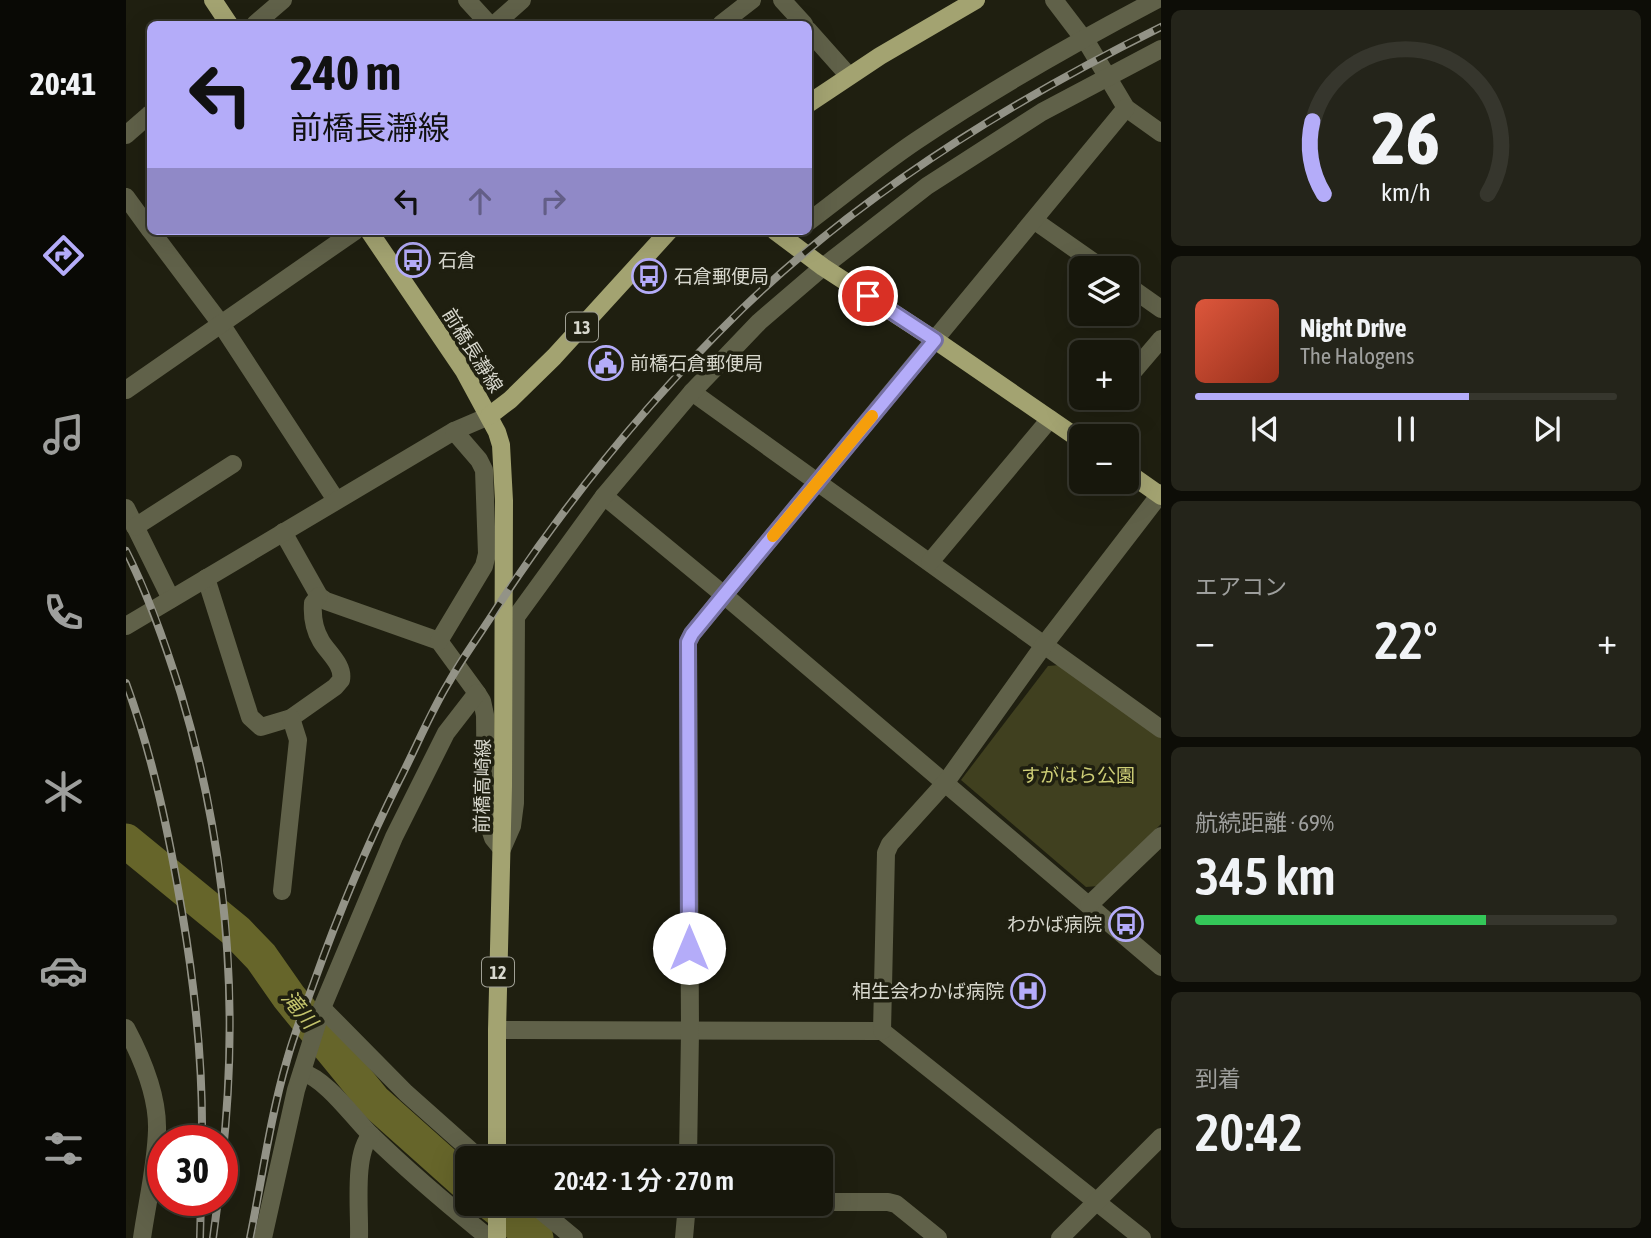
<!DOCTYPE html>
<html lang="ja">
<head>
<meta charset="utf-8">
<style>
  :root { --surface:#17170c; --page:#24241a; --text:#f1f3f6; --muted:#9e9f9d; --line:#36362d; --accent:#b4acf9 }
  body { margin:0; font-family:"Asap Condensed","Noto Sans JP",sans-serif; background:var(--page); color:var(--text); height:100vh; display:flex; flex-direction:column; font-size:26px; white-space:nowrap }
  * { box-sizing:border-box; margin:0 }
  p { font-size:23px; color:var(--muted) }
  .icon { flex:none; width:38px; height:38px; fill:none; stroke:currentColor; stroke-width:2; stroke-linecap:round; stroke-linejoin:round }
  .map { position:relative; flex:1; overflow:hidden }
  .details { display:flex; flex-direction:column; gap:10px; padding:10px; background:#0d0d07; width:490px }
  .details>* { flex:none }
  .hud { position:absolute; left:21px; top:21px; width:665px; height:214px; border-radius:10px; box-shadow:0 7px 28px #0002,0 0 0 2px var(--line); background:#b4acf9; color:#111; overflow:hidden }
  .controls { position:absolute; left:943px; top:256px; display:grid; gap:14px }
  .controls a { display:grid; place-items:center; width:70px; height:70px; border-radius:10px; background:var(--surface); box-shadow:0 7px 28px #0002,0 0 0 2px var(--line); font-size:35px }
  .speed { position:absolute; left:21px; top:1125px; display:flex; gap:14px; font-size:35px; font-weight:700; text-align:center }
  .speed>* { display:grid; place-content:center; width:91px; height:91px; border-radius:50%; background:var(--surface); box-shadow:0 7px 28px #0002,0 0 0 2px var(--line); line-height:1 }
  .speed .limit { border:10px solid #d22; background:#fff; color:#111 }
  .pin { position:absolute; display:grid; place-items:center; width:60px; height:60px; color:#fff; margin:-30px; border:4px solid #fff; border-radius:50%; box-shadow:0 2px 7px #0007 }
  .me { position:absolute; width:77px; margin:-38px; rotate:0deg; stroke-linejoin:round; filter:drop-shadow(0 0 5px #0008) }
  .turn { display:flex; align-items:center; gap:24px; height:147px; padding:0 28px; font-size:32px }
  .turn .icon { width:91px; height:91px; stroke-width:2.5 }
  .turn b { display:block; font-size:49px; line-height:60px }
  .lanes { display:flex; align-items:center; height:66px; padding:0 28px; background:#0003; justify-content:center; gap:35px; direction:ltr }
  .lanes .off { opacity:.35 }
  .big { font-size:52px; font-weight:600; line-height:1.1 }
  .details .card { flex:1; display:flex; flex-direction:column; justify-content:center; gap:10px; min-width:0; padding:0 24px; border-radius:10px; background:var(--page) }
  .details .dial { align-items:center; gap:0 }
  .dial svg { height:182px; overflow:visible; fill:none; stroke:var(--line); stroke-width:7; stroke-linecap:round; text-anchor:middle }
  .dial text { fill:var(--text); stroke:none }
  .song { display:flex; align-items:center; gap:21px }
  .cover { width:84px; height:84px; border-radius:10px; background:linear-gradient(135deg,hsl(10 70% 55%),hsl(10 70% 35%)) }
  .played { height:7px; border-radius:4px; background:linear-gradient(90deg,var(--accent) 65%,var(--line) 65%) }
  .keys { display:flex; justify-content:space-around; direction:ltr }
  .heat { display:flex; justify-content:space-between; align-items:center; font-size:38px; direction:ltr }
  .charge { height:10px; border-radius:5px; background:linear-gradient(90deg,#34c759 69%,var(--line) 0) }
  .trip { position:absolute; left:329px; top:1146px; width:378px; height:70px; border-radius:10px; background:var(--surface); box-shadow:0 7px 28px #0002,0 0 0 2px var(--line); font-weight:600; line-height:70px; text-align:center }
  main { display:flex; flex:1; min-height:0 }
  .dock { display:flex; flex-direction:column; width:126px; justify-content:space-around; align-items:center; background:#090905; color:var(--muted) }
  .dock .icon { width:49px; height:49px }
  .dock .selected { color:var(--accent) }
  .dock b { font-size:32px; color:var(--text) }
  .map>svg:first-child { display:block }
  .green { fill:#40401f }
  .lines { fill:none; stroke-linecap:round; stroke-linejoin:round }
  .river { stroke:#66652a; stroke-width:35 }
  .minor { stroke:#606149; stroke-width:18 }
  .major { stroke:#a3a371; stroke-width:18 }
  .rail-casing { stroke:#939387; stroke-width:8 }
  .rail { stroke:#1f1f10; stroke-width:5; stroke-dasharray:16; stroke-linecap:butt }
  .route-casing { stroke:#7570a2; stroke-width:18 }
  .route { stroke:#b4acf9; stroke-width:12 }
  .slow { stroke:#f59e0b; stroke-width:12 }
  .labels { text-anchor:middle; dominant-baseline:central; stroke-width:7; stroke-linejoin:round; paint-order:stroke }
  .shield { fill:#1f1f10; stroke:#a0a095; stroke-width:2 }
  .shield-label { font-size:18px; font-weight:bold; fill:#d8d8ce }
  .poi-label { font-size:19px; fill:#d8d8ce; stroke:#1f1f10; text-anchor:start }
  .street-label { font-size:19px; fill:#d8d8ce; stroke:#1f1f10 }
  .park-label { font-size:19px; fill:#cece76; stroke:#1f1f10 }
  .water-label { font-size:21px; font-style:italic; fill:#c4c46d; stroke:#1f1f10 }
</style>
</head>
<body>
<main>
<nav class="dock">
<b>20:41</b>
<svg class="icon selected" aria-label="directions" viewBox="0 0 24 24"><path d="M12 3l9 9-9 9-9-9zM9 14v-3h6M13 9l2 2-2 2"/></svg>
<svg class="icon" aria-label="music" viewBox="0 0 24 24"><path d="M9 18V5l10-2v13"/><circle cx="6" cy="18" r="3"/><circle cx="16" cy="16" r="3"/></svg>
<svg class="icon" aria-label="phone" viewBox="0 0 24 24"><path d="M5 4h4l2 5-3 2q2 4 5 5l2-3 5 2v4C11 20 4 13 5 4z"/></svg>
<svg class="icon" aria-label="climate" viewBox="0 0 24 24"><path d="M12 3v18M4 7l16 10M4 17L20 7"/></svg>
<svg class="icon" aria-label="car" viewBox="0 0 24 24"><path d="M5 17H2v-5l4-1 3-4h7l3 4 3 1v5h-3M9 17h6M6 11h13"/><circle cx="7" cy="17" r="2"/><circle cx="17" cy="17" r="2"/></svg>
<svg class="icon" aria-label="filters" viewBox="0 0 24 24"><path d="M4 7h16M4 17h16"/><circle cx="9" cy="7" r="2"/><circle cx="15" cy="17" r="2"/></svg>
</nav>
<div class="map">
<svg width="1035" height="1238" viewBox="0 0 1035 1238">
  <rect width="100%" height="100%" fill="#1f1f10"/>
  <!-- green -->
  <polygon class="green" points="934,665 1035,737 1035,824 972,886 960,887 835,780 922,666"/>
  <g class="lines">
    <!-- river -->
    <g class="river">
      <polyline points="0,841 110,931 135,957 163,997 248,1101 341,1184"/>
      <polyline points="366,1204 410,1238"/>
    </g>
    <!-- minor -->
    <g class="minor">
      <polyline points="341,0 363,24"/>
      <polyline points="656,0 678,24"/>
      <polyline points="928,0 963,46 1000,108 1035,133"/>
      <polyline points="129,24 157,0"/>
      <polyline points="369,24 396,0"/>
      <polyline points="595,24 626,0"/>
      <polyline points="682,30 723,76"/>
      <polyline points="0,135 24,114"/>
      <polyline points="0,197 24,230"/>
      <polyline points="909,221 976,268"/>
      <path d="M682 222C718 195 753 166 790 141 867 89 948 43 1030 0"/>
      <polyline points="25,231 95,324 210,500"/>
      <polyline points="1001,285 1035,309"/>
      <polyline points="1006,373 1035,339"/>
      <polyline points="0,390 229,231"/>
      <polyline points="566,392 1035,729"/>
      <polyline points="478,496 598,595 1035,967"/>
      <polyline points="0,508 45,599"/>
      <polyline points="9,527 107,464"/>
      <polyline points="157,532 193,596 200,601 313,641 351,693 356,701 359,715 360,817 367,838 376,849 386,826 389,803 390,617 478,496 566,392 633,322 697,267 801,186 916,112 1035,49"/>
      <polyline points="804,562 924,419"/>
      <path d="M80 578 124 717 135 727 165 718 209 687 215 680C218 665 202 653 195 641 188 629 186 616 187 603L193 596"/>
      <polyline points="0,626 328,431 363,416"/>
      <polyline points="313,641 358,566 361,554 358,470 353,460 328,431"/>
      <polyline points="156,891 172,740 165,718"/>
      <polyline points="963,905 1035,836"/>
      <polyline points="196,1008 280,1093 353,1158"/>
      <path d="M0 1028C16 1058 32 1095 31 1130 30 1166 21 1203 16 1238"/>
      <polyline points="371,1030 756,1031 1016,1238"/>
      <polyline points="756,1031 760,853 764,844 820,782 918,645 1035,493"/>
      <path d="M176 1072C201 1080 225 1115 244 1134 282 1171 322 1205 363 1238"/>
      <polyline points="562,1158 564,1032 562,642 566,634 598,595 1000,108"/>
      <polyline points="695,1202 762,1202 770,1204 812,1238"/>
      <polyline points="407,1204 448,1238"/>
      <polyline points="137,1238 170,1090 196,1008 268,837 320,733 351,693"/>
      <path d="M233 1238C234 1211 227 1154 245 1135"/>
      <polyline points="558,1238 561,1204"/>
      <polyline points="934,1238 1035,1137"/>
    </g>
    <!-- major -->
    <g class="major">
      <polyline points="87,0 103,24"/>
      <polyline points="682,104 754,56 850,0"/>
      <polyline points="243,231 338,371 371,432 375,445 378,501 377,786 371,1030 371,1158"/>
      <polyline points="649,231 697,267 809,340 956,441"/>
      <polyline points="363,416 384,400 428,357 543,231"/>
      <polyline points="1001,472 1035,496"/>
      <polyline points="371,1238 371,1204"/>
    </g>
    <!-- rail casing -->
    <g class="rail-casing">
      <g id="rail">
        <path d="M0 551C23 596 40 646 55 694 101 848 114 1001 96 1161"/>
        <path d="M0 683C27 757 43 834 56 912 69 988 77 1063 76 1141"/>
        <polyline points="74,1238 75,1200"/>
        <polyline points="87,1238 92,1200"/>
        <path d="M124 1238C136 1179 144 1118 161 1060 168 1034 178 1010 187 985 212 915 240 847 273 781 290 748 304 713 323 682 337 657 355 633 370 609 441 500 523 400 616 309 735 194 887 100 1035 27"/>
      </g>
    </g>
    <!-- rail -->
    <use href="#rail" class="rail"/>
  </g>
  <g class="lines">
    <!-- route casing -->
    <g class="route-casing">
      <polyline id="route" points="563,948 562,642 566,634 598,595 809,340 742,296"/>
    </g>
    <!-- route -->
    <use href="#route" class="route"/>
    <!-- slow -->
    <polyline class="slow" points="647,536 746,416"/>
  </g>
  <!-- icons -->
  <defs>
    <g id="bus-ring" transform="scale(1.75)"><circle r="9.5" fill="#1f1f10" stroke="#b4acf9" stroke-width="1.5"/><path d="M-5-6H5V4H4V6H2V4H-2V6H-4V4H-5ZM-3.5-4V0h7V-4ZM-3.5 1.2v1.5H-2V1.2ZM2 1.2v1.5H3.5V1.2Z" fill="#b4acf9"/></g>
    <g id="civic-ring" transform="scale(1.75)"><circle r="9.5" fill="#1f1f10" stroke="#b4acf9" stroke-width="1.5"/><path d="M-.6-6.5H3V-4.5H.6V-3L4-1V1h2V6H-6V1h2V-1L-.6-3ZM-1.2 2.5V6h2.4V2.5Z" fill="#b4acf9"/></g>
    <g id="hospital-ring" transform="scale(1.75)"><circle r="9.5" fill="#1f1f10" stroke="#b4acf9" stroke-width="1.5"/><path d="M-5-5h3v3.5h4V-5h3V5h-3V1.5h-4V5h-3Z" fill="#b4acf9"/></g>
  </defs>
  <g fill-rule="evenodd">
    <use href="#bus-ring" x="287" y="260"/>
    <use href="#bus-ring" x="523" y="276"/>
    <use href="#civic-ring" x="480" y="363"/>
    <use href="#bus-ring" x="1000" y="924"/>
    <use href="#hospital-ring" x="902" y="991"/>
  </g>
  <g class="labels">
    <!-- shield labels -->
    <g class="shield">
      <rect x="440" y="312.5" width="32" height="29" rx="5"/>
      <rect x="356" y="957.5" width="32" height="29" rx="5"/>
    </g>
    <g class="shield-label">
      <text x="456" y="327">13</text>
      <text x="372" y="972">12</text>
    </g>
    <!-- poi labels -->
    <g class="poi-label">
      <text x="312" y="260">石倉</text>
      <text x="548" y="276">石倉郵便局</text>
      <text x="504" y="363">前橋石倉郵便局</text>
      <text x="976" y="924" text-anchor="end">わかば病院</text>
      <text x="878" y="991" text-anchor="end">相生会わかば病院</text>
    </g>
    <!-- street labels -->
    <g class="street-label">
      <text transform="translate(347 350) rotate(58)">前橋長瀞線</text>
      <text transform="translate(356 786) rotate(-89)">前橋高崎線</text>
    </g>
    <!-- park labels -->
    <g class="park-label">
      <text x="952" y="775">すがはら公園</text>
    </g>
    <!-- water labels -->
    <g class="water-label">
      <text transform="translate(174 1009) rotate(51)">滝川</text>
    </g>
  </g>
</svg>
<div class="controls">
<a><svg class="icon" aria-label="layers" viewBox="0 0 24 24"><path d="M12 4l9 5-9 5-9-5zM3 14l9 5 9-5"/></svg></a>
<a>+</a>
<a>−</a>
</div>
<div class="speed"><div class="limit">30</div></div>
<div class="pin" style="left:742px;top:296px;background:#d93025"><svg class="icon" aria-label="arrive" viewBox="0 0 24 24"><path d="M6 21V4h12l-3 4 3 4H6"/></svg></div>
<svg class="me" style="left:563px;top:948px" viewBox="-20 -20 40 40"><circle r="19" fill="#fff"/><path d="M0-13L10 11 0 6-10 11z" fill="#b4acf9"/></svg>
<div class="trip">20:42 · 1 分 · 270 m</div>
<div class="hud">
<div class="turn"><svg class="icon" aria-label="left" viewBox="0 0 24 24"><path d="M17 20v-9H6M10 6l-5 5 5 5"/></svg><div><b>240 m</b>前橋長瀞線</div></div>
<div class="lanes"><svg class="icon" aria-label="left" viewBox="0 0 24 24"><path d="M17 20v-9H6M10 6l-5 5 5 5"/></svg><svg class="icon off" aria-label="ahead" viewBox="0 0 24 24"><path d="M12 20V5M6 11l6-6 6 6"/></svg><svg class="icon off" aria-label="right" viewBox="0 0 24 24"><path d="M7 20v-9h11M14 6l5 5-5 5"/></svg></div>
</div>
</div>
<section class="details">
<div class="card dial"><svg viewBox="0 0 100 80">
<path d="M14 69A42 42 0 1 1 86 69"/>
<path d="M14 69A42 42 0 0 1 9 37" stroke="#b4acf9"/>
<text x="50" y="56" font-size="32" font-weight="700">26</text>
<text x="50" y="72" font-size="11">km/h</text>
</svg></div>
<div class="card">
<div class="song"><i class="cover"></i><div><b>Night Drive</b><p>The Halogens</p></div></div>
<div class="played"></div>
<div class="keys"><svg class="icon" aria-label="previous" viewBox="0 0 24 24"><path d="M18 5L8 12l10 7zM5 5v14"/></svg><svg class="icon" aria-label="pause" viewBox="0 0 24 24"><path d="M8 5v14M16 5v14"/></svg><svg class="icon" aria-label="next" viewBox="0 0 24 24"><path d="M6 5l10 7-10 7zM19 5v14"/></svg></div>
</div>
<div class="card"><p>エアコン</p>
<div class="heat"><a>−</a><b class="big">22°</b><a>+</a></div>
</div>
<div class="card"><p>航続距離 · 69%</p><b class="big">345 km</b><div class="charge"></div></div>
<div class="card"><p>到着</p><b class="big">20:42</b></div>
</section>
</main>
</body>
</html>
